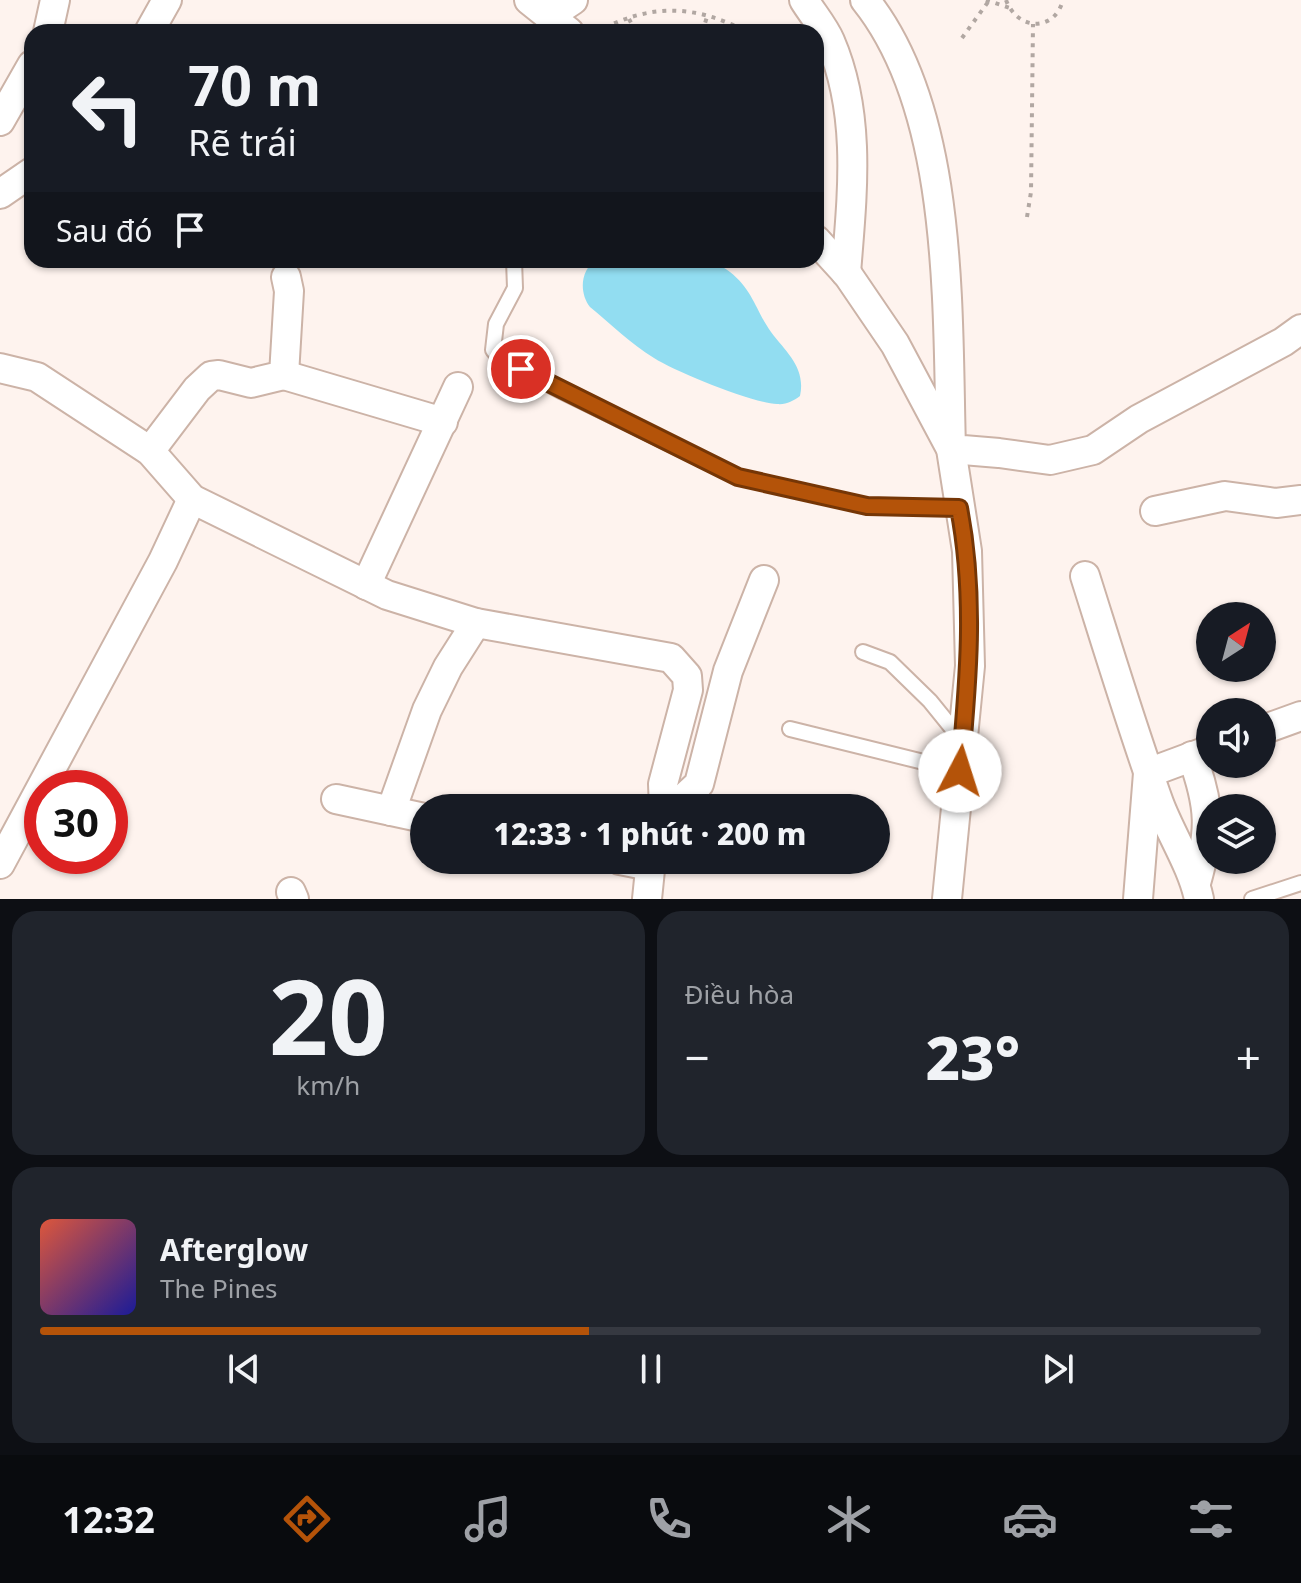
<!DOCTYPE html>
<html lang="vi">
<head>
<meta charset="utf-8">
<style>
  :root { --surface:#171b24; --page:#20242c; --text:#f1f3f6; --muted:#9ea1a6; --line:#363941; --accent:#b45309 }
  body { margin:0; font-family:"Noto Sans",sans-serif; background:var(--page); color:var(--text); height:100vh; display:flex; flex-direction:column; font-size:30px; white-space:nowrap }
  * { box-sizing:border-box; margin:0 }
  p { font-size:26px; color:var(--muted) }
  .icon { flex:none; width:44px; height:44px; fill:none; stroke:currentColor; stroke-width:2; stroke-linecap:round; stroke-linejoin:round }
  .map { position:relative; height:899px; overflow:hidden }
  .drawer { display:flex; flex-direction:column; gap:12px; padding:12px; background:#0d0f14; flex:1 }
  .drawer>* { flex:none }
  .top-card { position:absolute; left:24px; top:24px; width:800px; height:244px; border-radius:24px; box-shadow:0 2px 6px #0004; background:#171b24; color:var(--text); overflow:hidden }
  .needle { width:52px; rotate:36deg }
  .fabs { position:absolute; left:1196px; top:602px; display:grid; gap:16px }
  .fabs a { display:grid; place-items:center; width:80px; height:80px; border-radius:50%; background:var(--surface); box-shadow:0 2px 6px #0004; font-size:40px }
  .speed { position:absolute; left:24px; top:770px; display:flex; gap:16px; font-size:40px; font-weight:700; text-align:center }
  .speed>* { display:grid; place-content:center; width:104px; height:104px; border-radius:50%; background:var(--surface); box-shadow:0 2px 6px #0004; line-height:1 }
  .speed .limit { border:12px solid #d22; background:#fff; color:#111 }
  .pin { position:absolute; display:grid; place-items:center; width:68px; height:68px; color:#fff; margin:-34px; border:4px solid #fff; border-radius:50%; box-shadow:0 2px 8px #0007 }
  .me { position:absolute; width:88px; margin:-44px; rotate:5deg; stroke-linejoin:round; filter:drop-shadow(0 0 6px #0008) }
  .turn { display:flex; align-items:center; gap:28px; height:168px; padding:0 32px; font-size:36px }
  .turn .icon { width:104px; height:104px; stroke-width:2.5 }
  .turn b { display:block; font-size:56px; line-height:68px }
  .then { display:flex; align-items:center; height:76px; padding:0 32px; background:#0003; gap:16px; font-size:30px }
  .big { font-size:60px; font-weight:800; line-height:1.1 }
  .drawer .card { flex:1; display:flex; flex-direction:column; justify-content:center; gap:12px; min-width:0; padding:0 28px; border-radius:24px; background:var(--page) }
  .drawer .dial { align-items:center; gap:0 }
  .dial b { font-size:104px; line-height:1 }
  .song { display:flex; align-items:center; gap:24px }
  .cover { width:96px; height:96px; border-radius:12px; background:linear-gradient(135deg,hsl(10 70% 55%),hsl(240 70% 35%)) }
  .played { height:8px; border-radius:4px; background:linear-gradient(90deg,var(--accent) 45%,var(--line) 45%) }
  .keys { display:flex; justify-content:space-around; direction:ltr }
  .heat { display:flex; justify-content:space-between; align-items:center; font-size:44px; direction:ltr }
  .drawer .tiles { flex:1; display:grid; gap:12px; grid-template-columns:1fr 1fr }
  .card:last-child { grid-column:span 2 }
  .trip { position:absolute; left:410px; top:794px; width:480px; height:80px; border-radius:40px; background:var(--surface); box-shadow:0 2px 6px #0004; font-weight:800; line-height:80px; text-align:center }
  .menu { display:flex; height:128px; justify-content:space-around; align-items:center; background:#090b0e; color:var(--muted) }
  .menu .icon { width:56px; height:56px }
  .menu .current { color:var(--accent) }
  .menu b { font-size:36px; color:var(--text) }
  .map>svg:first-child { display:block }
  .water { fill:#92ddf1 }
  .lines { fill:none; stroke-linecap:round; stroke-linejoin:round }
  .lane-casing { stroke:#ccb3a7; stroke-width:18 }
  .street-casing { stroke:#ccb3a7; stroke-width:32 }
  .path { stroke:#b1a7a2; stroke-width:4; stroke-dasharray:4 6; stroke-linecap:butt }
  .lane { stroke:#fff; stroke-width:14 }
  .street { stroke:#fff; stroke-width:28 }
  .route-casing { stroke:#753606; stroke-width:20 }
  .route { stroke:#b45309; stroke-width:14 }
</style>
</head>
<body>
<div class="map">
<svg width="1301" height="899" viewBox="0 0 1301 899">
  <rect width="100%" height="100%" fill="#fef3ee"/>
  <!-- water -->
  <path class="water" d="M597 260C611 260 626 259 640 260 648 261 656 264 664 264 685 264 711 257 730 272 753 290 756 311 771 332 787 353 806 368 800 396 793 401 786 405 777 404 752 403 676 372 654 358 631 344 611 324 590 307 579 293 580 269 597 260Z"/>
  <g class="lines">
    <!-- lane casing -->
    <g class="lane-casing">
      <g id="lane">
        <polyline points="514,260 515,288 496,324 493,350 500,358 563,392 738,477 867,506 959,508"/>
        <polyline points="863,652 890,662 930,701 960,738"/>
        <polyline points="790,729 960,771"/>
        <polyline points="1252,899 1301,883"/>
      </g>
    </g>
    <!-- street casing -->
    <g class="street-casing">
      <g id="street">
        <polyline points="529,0 569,32"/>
        <path d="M804 0C812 13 824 27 830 41 862 115 852 196 846 273"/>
        <path d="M865 0C955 112 947 312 951 449L999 453 1050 460 1093 450 1139 419 1283 342 1301 329"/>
        <polyline points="549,16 573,0"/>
        <polyline points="48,32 55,0"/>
        <polyline points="149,32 167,0"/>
        <polyline points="0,121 32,65"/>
        <polyline points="0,194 32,172"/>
        <polyline points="816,240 848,275 895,344 951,449 967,551 970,666 947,899"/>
        <polyline points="0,368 37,377 150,451 192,499 387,595 476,623 671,658 687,676 688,690 663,784 664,808"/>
        <polyline points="284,375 443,422"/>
        <polyline points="150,451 197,389 211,376 219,375 251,383 284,375 289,291 286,277"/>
        <polyline points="1155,511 1225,496 1276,503 1301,500"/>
        <path d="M1085 576C1109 652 1132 728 1159 803 1171 835 1192 866 1199 899"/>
        <polyline points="366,585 458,387"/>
        <polyline points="1262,730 1301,716"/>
        <path d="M1192 756C1211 808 1211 831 1196 883"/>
        <polyline points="336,799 424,818"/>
        <polyline points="673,808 699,784 728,671 764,580"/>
        <polyline points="391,811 427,710 448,667 476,623"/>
        <polyline points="620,860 650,866"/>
        <polyline points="0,864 163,561 192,499"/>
        <polyline points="291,892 294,899"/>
        <polyline points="647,899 651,860"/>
        <polyline points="1138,899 1148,773 1210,750"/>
      </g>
    </g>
    <!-- path -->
    <g class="path">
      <polyline points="986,0 1010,8"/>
      <path d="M1006 0C1017 30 1054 33 1063 0"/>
      <polyline points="629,19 636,32"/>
      <path d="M596 32C651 3 693 4 748 32"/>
      <polyline points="702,32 708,14"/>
      <polyline points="962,38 988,2"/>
      <polyline points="816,152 818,190 816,204"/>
      <polyline points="1027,217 1031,192 1033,24"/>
    </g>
    <!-- lane -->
    <use href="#lane" class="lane"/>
    <!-- street -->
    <use href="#street" class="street"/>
  </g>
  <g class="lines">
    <!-- route casing -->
    <g class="route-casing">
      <path id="route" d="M521 369 738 477 867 506 959 508C976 596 968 683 960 771"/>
    </g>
    <!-- route -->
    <use href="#route" class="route"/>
  </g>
</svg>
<div class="fabs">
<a><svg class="needle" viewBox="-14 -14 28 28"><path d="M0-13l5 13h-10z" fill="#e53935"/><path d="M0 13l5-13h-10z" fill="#9ea1a6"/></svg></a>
<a><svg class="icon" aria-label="sound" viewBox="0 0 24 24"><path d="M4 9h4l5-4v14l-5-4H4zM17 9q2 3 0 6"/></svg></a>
<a><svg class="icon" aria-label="layers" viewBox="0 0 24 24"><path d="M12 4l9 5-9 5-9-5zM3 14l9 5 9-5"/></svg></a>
</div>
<div class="speed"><div class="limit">30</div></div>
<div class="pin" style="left:521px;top:369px;background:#d93025"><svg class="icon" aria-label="arrive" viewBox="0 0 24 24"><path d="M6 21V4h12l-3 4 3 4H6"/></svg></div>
<svg class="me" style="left:960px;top:771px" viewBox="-20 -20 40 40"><circle r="19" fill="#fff"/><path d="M0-13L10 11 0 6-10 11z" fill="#b45309"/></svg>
<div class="trip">12:33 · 1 phút · 200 m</div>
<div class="top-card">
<div class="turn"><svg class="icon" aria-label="left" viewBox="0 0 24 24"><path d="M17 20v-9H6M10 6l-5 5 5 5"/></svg><div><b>70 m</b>Rẽ trái</div></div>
<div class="then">Sau đó<svg class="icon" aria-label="arrive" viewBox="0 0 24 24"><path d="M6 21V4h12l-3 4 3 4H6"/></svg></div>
</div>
</div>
<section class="drawer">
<div class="tiles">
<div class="card dial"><b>20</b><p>km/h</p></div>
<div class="card"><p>Điều hòa</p>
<div class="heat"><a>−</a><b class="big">23°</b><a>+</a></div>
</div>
<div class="card">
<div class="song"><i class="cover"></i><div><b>Afterglow</b><p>The Pines</p></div></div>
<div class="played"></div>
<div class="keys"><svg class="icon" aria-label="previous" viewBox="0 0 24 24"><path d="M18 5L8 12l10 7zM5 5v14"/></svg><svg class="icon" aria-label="pause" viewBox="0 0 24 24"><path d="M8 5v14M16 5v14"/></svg><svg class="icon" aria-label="next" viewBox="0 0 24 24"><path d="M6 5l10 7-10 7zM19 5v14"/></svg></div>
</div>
</div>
</section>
<nav class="menu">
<b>12:32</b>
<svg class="icon current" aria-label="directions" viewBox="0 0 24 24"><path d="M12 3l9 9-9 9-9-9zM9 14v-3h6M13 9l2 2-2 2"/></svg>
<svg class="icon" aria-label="music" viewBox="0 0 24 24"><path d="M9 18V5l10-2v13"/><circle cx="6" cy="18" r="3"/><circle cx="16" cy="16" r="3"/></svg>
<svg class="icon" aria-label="phone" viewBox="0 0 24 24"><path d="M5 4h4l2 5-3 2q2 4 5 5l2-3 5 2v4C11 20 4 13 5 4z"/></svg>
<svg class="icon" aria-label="climate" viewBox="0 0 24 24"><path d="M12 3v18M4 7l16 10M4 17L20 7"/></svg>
<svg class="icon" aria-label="car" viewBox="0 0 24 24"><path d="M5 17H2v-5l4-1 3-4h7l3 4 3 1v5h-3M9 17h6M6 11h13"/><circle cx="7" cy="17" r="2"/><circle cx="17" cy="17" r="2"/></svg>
<svg class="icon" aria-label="filters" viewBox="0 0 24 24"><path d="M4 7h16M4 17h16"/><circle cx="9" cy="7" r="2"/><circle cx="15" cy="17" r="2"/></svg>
</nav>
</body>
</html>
